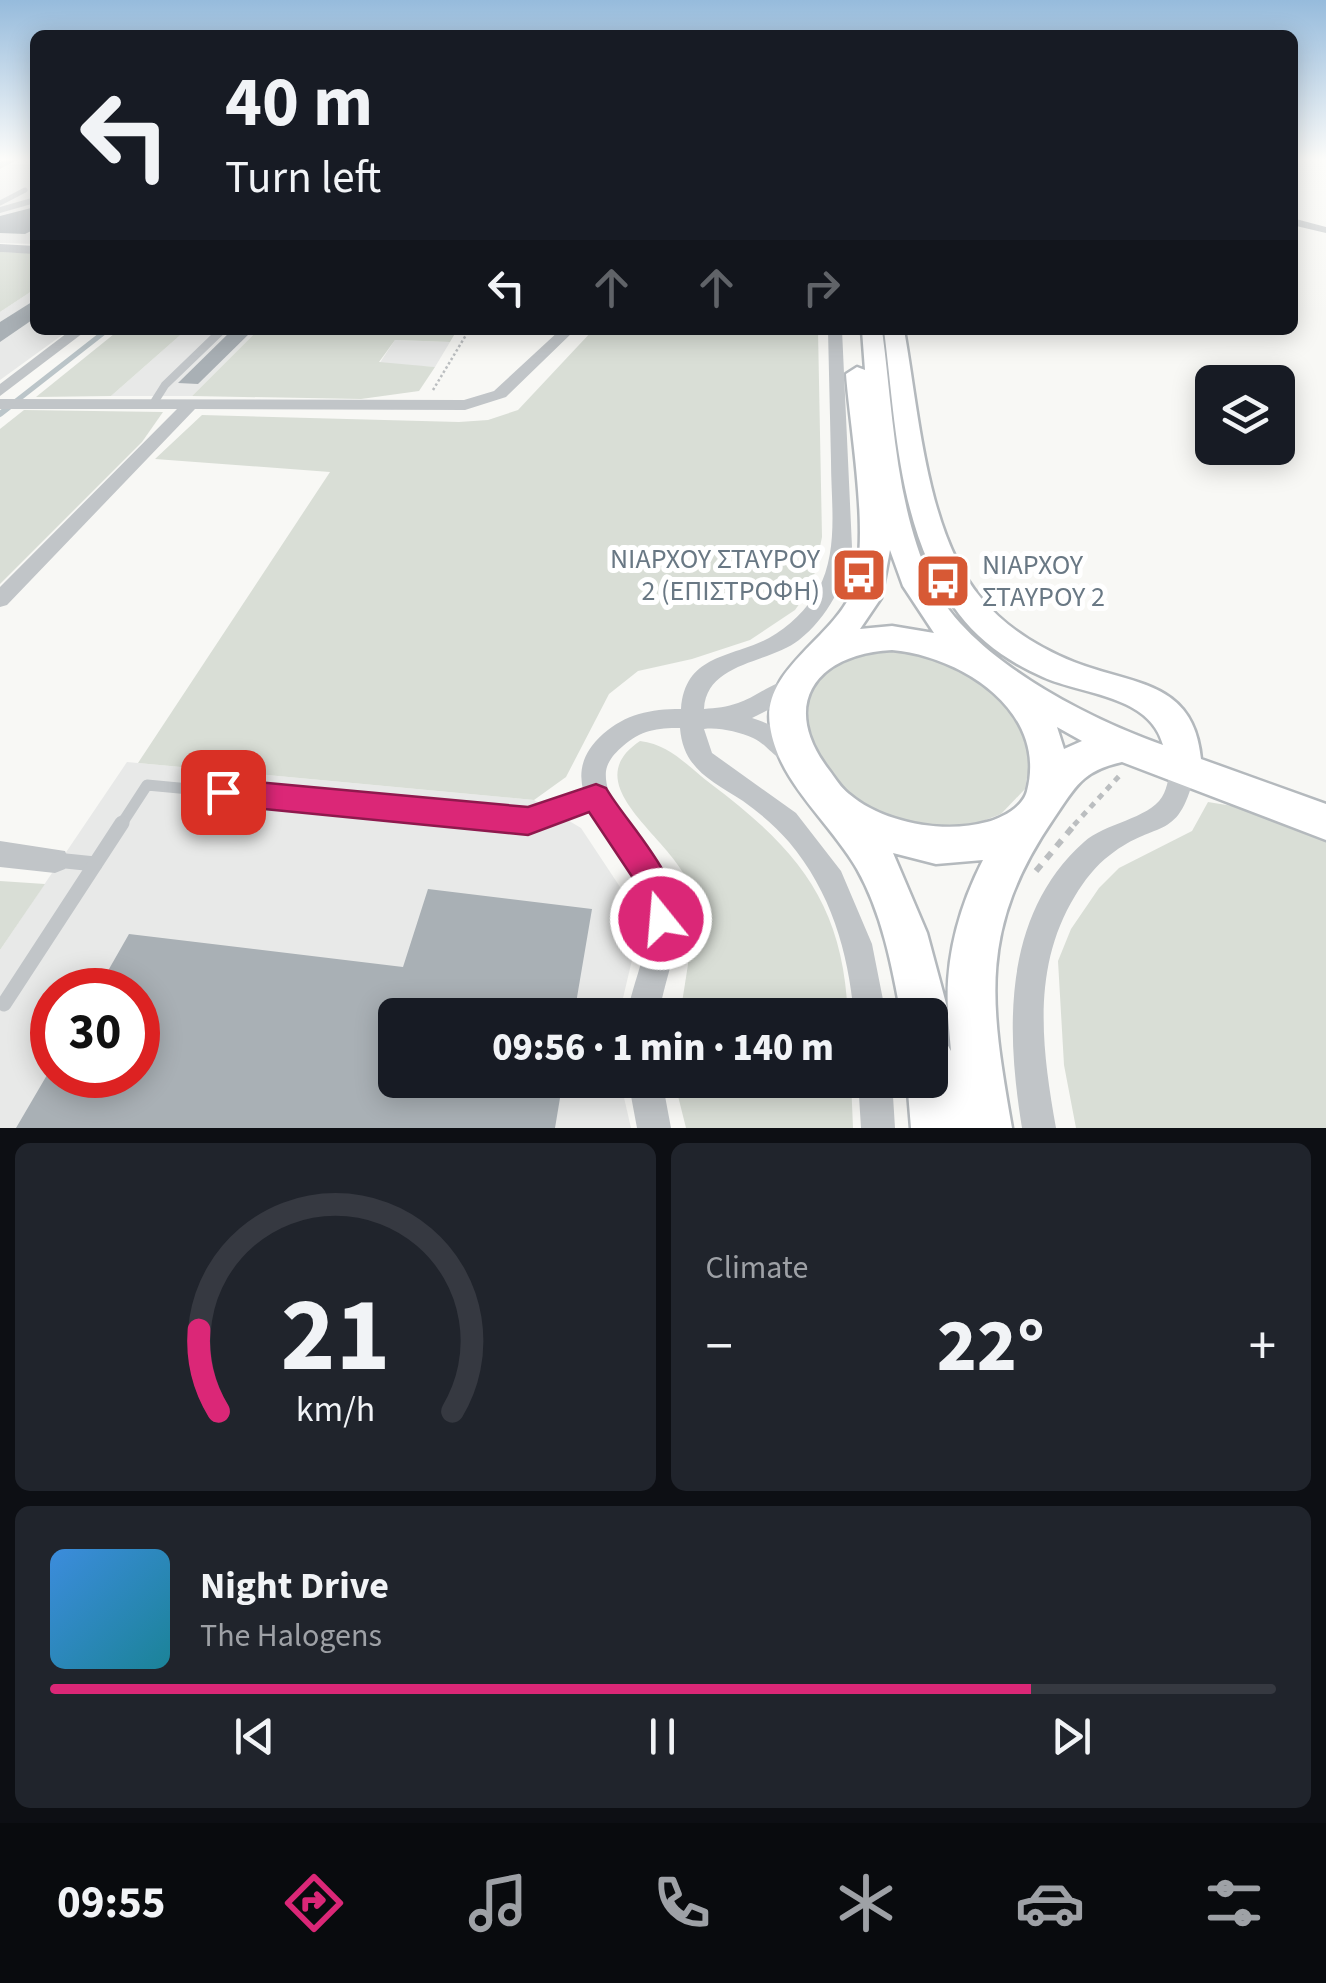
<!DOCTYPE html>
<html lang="en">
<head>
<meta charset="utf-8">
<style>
  :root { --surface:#171b24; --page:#20242c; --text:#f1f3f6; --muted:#9ea1a6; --line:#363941; --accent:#db2777 }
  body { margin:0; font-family:"Source Sans 3",sans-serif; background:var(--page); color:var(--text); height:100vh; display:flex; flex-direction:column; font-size:38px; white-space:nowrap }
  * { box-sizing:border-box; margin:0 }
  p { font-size:32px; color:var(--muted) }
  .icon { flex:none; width:55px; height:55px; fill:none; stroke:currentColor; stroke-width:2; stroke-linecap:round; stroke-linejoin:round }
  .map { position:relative; height:1128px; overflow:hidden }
  .panel { display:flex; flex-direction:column; gap:15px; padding:15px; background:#0d0f14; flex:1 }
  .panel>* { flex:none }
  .banner { position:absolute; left:30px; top:30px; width:1268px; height:305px; border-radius:15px; box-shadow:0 5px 25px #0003; background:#171b24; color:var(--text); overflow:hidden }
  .tools { position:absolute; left:1195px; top:365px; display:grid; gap:20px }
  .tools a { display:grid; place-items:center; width:100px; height:100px; border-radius:15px; background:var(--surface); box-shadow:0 5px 25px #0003; font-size:50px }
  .speed { position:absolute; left:30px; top:968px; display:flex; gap:20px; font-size:50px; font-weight:700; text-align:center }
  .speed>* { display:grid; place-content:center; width:130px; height:130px; border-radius:50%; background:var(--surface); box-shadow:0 5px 25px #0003; line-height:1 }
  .speed .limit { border:15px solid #d22; background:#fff; color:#111 }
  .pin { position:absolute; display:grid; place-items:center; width:85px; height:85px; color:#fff; margin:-42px; border-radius:20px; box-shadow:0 5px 15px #0006 }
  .me { position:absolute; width:110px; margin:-55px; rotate:343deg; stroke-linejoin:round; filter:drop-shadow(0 0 8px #0008) }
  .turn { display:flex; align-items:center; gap:35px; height:210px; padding:0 30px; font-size:45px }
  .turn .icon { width:130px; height:130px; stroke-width:2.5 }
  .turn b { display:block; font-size:70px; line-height:85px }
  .lanes { display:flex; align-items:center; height:95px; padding:0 30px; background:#0003; justify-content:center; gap:50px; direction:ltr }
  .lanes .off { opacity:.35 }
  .big { font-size:75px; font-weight:800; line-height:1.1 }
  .panel .card { flex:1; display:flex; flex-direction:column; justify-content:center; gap:15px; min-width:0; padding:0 35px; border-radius:15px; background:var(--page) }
  .panel .dial { align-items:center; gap:0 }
  .dial svg { height:260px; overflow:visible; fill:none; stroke:var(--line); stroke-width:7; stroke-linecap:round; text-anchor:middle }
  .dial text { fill:var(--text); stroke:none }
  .song { display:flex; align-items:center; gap:30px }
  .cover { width:120px; height:120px; border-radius:15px; background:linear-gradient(135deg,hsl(210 70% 55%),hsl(190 70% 35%)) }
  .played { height:10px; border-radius:5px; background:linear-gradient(90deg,var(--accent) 80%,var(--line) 80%) }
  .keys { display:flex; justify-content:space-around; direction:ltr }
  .heat { display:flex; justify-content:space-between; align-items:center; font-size:55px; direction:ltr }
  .panel .tiles { flex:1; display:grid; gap:15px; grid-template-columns:1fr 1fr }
  .card:last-child { grid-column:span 2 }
  .trip { position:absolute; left:378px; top:998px; width:570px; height:100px; border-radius:15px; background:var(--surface); box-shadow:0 5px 25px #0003; font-weight:800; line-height:100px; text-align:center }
  .tab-bar { display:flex; height:160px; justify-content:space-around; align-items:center; background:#090b0e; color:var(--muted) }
  .tab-bar .icon { width:70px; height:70px }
  .tab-bar .current { color:var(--accent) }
  .tab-bar b { font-size:45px; color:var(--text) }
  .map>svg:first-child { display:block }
  .built { fill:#e8e9e8; fill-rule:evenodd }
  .green { fill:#d9ded6 }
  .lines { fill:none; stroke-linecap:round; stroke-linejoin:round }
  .stream-far1 { stroke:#bbc5c9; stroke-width:5 }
  .stream { stroke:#bbc5c9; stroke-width:6 }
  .building { fill:#a9b0b5 }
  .secondary-casing { stroke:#b4b9bd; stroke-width:5 }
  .path-far2 { stroke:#bbbec0; stroke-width:2.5; stroke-dasharray:2.5 2.5; stroke-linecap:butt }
  .path-far1 { stroke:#bbbec0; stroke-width:5; stroke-dasharray:6 6; stroke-linecap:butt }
  .path { stroke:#bbbec0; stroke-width:6; stroke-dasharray:8 8; stroke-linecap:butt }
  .lane-far3 { stroke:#c1c5c8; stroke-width:5 }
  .lane-far2 { stroke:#c1c5c8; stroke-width:8 }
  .lane-far1 { stroke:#c1c5c8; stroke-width:11 }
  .lane { stroke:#c1c5c8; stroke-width:15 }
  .street { fill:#c1c5c8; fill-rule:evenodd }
  .secondary { fill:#fff; fill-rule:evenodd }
  .route { fill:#db2777; stroke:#8e194d; stroke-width:2.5 }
  .labels { text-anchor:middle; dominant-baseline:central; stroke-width:10; stroke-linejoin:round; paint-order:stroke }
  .poi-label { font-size:28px; fill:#697884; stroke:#fff; text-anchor:end }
</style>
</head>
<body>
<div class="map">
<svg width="1326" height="1128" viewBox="0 0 1326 1128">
  <rect width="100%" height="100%" fill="#f8f8f5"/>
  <!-- built -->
  <g class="built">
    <polygon points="5,164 35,165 35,244 0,243 0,166"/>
    <polygon points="35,289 35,330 69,330 0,380 0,312"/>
    <polygon points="186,330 258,330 192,396 111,396"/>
    <polygon points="395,340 450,342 435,367 379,364"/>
    <path d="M127 762 534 800 581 828 628 899 632 960 619 1015H395V1080H620L631 1128H0V950ZM52 990H138V1075H52Z"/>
  </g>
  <!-- green -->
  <g class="green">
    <polygon points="0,252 35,253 35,289 0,312"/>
    <polygon points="119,330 186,330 111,396 36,397"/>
    <polygon points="258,330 457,330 450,342 395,340 379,362 435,367 419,391 361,399 192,396"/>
    <polygon points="593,330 818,330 822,537 812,586 795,610 750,640 692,659 638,671 609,694 566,777 534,800 138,763 330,472 155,459 202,415 459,422 488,420 518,410"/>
    <polygon points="24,410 163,412 142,442 0,584 0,429"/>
    <polygon points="891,648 945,657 1003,694 1032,749 1025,789 1001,814 970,826 930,828 894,820 864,806 840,788 807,734 809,698 819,678 849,656"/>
    <path d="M640 741C671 745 687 766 711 784 797 849 843 902 848 1015H680C686 975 696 930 690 890 681 842 571 787 640 741Z"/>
    <polygon points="1208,802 1251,809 1326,837 1326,1128 1076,1128 1064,1065 1058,961 1071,929 1099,888 1119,868 1192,831"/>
    <polygon points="0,881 45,884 0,950"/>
    <polygon points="674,1080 851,1080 853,1128 686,1128"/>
  </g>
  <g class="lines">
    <!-- stream-far1 -->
    <polyline class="stream-far1" points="6,409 107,330"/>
    <!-- stream -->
    <polyline class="stream" points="0,414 9,407"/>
  </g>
  <!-- building -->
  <g class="building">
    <polygon points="35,207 35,229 25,234 0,233 0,216"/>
    <polygon points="35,300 35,318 0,342 0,322"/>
    <polygon points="232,330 253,330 198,384 178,383"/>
    <polygon points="428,889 592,909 574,1015 395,1015 395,1080 563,1080 555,1128 16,1128 47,1075 138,1075 138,990 97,990 129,934 403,967"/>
  </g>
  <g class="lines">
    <!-- secondary casing -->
    <g class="secondary-casing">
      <path id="secondary" d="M862 330H882C893 411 895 503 930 579 966 657 1085 717 1163 745 1150 695 1083 695 1043 677 1011 663 980 642 959 614 898 536 896 424 884 330H904C919 412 926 533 981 598 1005 627 1039 648 1074 662 1132 685 1194 680 1201 759L1326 804V840L1122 762C1082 771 1076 786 1054 818 978 929 990 1002 1012 1128H911L907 1080H930V1015H901C892 966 882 913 857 869 830 822 778 782 770 726 761 671 830 640 851 594 872 546 850 430 846 374L857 367 865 370ZM890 550 903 586 934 633 892 626 860 629 881 598ZM892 650C960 656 1048 710 1027 791 1023 807 1002 818 987 822 944 834 883 823 849 794 841 788 835 778 829 770 779 705 815 654 892 650ZM1057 727 1082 741 1064 749ZM893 853 936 864 983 860C959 907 945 958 948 1011L927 933ZM948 1017 951 1051 947 1044 930 1037 942 1032Z"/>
    </g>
    <!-- path-far2 -->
    <polyline class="path-far2" points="433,390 469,330"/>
    <!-- path-far1 -->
    <polyline class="path-far1" points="1074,825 1122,773"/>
    <!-- path -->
    <polyline class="path" points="1036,871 1076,823"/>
    <!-- lane-far3 -->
    <polyline class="lane-far3" points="0,203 25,190"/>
    <!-- lane-far2 -->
    <polyline class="lane-far2" points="153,404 165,385 222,330"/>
    <!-- lane-far1 -->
    <polyline class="lane-far1" points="121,825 147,785 528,821 596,797"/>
    <!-- lane -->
    <g class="lane">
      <polyline points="56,860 95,864"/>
      <polyline points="4,1004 122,823"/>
    </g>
    <!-- street -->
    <g class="street">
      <polygon points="4,160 17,160 0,169 0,162"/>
      <polygon points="35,197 35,203 0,213 0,207"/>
      <polygon points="1292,218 1326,227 1326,233 1292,225"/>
      <polygon points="0,244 35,246 35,254 0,252"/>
      <polygon points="71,330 87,330 0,396 0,384"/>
      <polygon points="560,330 575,330 506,397 465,410 195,409 7,605 0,607 0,587 177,409 0,409 0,399 464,400 494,391"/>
      <path d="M828 330H842L852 547C845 583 828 617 799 640 768 664 707 662 704 709 716 708 727 707 738 703 758 697 781 674 801 681L805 687 801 693 752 718C772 724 795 736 805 755L802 762C780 770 771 746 753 738 739 732 719 727 704 729L712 753 796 813 841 871 872 944 886 1015H854C848 951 831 892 789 842 776 827 760 813 743 801 712 781 683 769 680 728 657 728 641 730 623 746 615 753 608 760 606 771 602 811 662 860 674 900 685 937 664 979 659 1015H627C633 979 655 939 646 902 633 849 540 790 603 734 626 714 650 709 681 709 685 654 731 658 769 638 789 627 807 609 818 590 839 551 831 504 831 461 830 417 829 374 828 330Z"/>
      <path d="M1183 757 1192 760 1196 768C1179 845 1159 817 1110 855 1096 865 1084 881 1075 896 1031 968 1042 1049 1056 1128H1022C1006 1030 1002 915 1084 842 1105 823 1148 819 1162 797 1169 786 1168 772 1174 760Z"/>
      <polygon points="0,841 65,851 69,860 65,869 55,873 0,867"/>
      <polygon points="628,1080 662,1080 671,1128 637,1128"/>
      <polygon points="858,1080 892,1080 895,1128 861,1128"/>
    </g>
    <!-- secondary -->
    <use href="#secondary" class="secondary"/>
  </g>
  <!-- sky -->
  <linearGradient id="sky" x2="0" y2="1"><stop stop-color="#96bbdc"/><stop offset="0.5" stop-color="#fcfcfa"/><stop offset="1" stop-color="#fcfcfa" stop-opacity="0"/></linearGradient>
  <rect width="1326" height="318" fill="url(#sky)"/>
  <!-- route -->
  <path class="route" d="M223 779 528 807 596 784 606 788C627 825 692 886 673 930L661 935 649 930 635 881 589 812 528 835 223 805 212 801 208 792 212 783Z"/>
  <!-- icons -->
  <defs>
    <g id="bus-square" transform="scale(2.875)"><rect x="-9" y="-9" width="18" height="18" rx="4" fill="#d75935" stroke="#fff"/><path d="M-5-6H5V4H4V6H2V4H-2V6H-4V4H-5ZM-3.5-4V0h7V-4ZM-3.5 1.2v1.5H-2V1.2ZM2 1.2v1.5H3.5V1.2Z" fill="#fff"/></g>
  </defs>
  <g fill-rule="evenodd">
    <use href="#bus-square" x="859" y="575"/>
    <use href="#bus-square" x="943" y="581"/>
  </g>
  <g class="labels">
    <!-- poi labels -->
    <g class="poi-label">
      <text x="820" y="559">ΝΙΑΡΧΟΥ ΣΤΑΥΡΟΥ<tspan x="820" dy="32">2 (ΕΠΙΣΤΡΟΦΗ)</tspan></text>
      <text x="982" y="565" text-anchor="start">ΝΙΑΡΧΟΥ<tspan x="982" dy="32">ΣΤΑΥΡΟΥ 2</tspan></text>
    </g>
  </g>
</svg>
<div class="tools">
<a><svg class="icon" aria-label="layers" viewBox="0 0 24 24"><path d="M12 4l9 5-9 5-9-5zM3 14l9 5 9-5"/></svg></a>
</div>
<div class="speed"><div class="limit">30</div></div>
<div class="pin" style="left:223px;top:792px;background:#d93025"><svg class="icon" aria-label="arrive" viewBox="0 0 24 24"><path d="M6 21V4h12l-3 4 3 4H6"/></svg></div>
<svg class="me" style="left:661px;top:919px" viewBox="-20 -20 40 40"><circle r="17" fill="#db2777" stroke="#fff" stroke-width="3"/><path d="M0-11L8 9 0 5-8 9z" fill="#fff"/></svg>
<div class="trip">09:56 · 1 min · 140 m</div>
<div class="banner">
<div class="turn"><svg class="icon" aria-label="left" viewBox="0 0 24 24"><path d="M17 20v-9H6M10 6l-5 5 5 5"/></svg><div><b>40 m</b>Turn left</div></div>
<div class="lanes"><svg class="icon" aria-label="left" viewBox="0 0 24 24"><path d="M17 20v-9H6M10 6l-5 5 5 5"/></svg><svg class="icon off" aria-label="ahead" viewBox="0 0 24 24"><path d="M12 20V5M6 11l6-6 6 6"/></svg><svg class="icon off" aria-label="ahead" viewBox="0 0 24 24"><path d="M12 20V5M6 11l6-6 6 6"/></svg><svg class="icon off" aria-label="right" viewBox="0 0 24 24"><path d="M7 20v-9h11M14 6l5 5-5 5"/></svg></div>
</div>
</div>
<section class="panel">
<div class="tiles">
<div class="card dial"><svg viewBox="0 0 100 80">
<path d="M14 69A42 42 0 1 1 86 69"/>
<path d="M14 69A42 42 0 0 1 8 44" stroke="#db2777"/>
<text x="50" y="56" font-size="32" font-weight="700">21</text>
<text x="50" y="72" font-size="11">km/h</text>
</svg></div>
<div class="card"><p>Climate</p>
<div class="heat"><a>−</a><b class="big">22°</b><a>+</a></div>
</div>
<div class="card">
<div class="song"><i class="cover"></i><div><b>Night Drive</b><p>The Halogens</p></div></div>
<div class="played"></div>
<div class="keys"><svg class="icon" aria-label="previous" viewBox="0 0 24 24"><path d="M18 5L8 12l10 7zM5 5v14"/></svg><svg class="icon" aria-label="pause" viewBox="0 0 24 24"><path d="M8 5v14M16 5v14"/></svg><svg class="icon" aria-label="next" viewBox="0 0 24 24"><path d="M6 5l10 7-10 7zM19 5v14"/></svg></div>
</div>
</div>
</section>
<nav class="tab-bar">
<b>09:55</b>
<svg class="icon current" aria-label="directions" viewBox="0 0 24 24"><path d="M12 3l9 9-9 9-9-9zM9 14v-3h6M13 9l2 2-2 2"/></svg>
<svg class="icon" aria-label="music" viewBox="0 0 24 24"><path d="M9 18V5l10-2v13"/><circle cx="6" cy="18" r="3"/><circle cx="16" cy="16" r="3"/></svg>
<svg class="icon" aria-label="phone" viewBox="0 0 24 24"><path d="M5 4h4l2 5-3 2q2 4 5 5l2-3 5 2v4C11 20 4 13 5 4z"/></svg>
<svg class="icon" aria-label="climate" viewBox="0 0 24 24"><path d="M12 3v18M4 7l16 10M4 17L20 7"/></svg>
<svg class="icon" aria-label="car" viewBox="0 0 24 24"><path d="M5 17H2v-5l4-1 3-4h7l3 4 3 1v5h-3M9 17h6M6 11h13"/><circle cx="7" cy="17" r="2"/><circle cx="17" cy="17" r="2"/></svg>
<svg class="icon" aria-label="filters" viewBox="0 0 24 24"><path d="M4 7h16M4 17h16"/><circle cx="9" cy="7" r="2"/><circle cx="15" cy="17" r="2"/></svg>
</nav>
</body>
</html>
